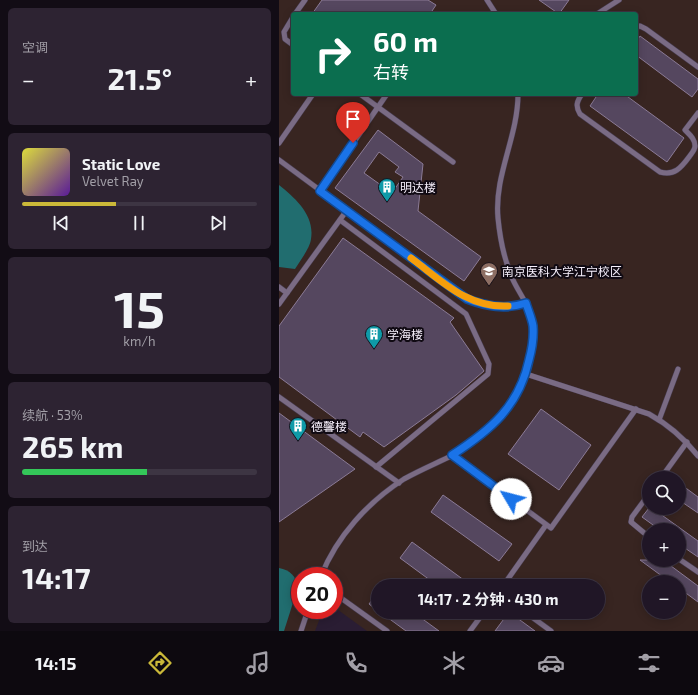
<!DOCTYPE html>
<html lang="zh">
<head>
<meta charset="utf-8">
<style>
  :root { --surface:#201626; --page:#2d2332; --text:#f1f3f6; --muted:#a29fa7; --line:#3d3543; --accent:#cbb939 }
  body { margin:0; font-family:"Exo 2","Noto Sans SC",sans-serif; background:var(--page); color:var(--text); height:100vh; display:flex; flex-direction:column; font-size:15px; white-space:nowrap }
  * { box-sizing:border-box; margin:0 }
  p { font-size:13px; color:var(--muted) }
  .icon { flex:none; width:22px; height:22px; fill:none; stroke:currentColor; stroke-width:2; stroke-linecap:round; stroke-linejoin:round }
  .map { position:relative; flex:1; overflow:hidden }
  .sheet { display:flex; flex-direction:column; gap:8px; padding:8px; background:#120c15; width:279px }
  .sheet>* { flex:none }
  .guide { position:absolute; left:12px; top:12px; width:347px; height:84px; border-radius:4px; box-shadow:0 2px 10px #0003,0 0 0 1px var(--line); background:#0b6e4f; color:#fff; overflow:hidden }
  .controls { position:absolute; left:363px; top:471px; display:grid; gap:8px }
  .controls a { display:grid; place-items:center; width:44px; height:44px; border-radius:50%; background:var(--surface); box-shadow:0 2px 10px #0003,0 0 0 1px var(--line); font-size:20px }
  .speed { position:absolute; left:12px; top:567px; display:flex; gap:8px; font-size:20px; font-weight:700; text-align:center }
  .speed>* { display:grid; place-content:center; width:52px; height:52px; border-radius:50%; background:var(--surface); box-shadow:0 2px 10px #0003,0 0 0 1px var(--line); line-height:1 }
  .speed .limit { border:6px solid #d22; background:#fff; color:#111 }
  .pin { position:absolute; display:grid; place-items:center; width:34px; height:34px; color:#fff; margin:-41px -17px; border-radius:50% 50% 50% 0; rotate:-45deg; box-shadow:0 0 4px #0007 }
  .pin .icon { rotate:45deg }
  .me { position:absolute; width:44px; margin:-22px; rotate:307deg; stroke-linejoin:round; filter:drop-shadow(0 0 3px #0008) }
  .turn { display:flex; align-items:center; gap:14px; height:84px; padding:0 16px; font-size:18px }
  .turn .icon { width:52px; height:52px; stroke-width:2.5 }
  .turn b { display:block; font-size:28px; line-height:34px }
  .big { font-size:30px; font-weight:700; line-height:1.1 }
  .sheet .card { flex:1; display:flex; flex-direction:column; justify-content:center; gap:6px; min-width:0; padding:0 14px; border-radius:6px; background:var(--page) }
  .sheet .dial { align-items:center; gap:0 }
  .dial b { font-size:52px; line-height:1 }
  .song { display:flex; align-items:center; gap:12px }
  .cover { width:48px; height:48px; border-radius:6px; background:linear-gradient(135deg,hsl(60 70% 55%),hsl(270 70% 35%)) }
  .played { height:4px; border-radius:2px; background:linear-gradient(90deg,var(--accent) 40%,var(--line) 40%) }
  .keys { display:flex; justify-content:space-around; direction:ltr }
  .heat { display:flex; justify-content:space-between; align-items:center; font-size:22px; direction:ltr }
  .charge { height:6px; border-radius:3px; background:linear-gradient(90deg,#34c759 53%,var(--line) 0) }
  .trip { position:absolute; left:92px; top:579px; width:234px; height:40px; border-radius:20px; background:var(--surface); box-shadow:0 2px 10px #0003,0 0 0 1px var(--line); font-weight:700; line-height:40px; text-align:center }
  .tab-bar { display:flex; height:64px; justify-content:space-around; align-items:center; background:#0d090f; color:var(--muted) }
  .tab-bar .icon { width:28px; height:28px }
  .tab-bar .current { color:var(--accent) }
  .tab-bar b { font-size:18px; color:var(--text) }
  main { display:flex; flex:1; min-height:0 }
  .map>svg:first-child { display:block }
  .education { fill:#382521; fill-rule:evenodd }
  .water { fill:#216d6f }
  .building { fill:#55475f; stroke:#8b7b96; fill-rule:evenodd }
  .lines { fill:none; stroke-linecap:round; stroke-linejoin:round }
  .lane-casing { stroke:#453a4c; stroke-width:6 }
  .lane { stroke:#7a6b84; stroke-width:5 }
  .route-casing { stroke:#114b97; stroke-width:10 }
  .route { stroke:#1a73e8; stroke-width:7 }
  .slow { stroke:#f59e0b; stroke-width:7 }
  .labels { text-anchor:middle; dominant-baseline:central; stroke-width:4; stroke-linejoin:round; paint-order:stroke }
  .poi-label { font-size:12px; fill:#f8f1fd; stroke:#100a13; text-anchor:start }
</style>
</head>
<body>
<main>
<section class="sheet">
<div class="card"><p>空调</p>
<div class="heat"><a>−</a><b class="big">21.5°</b><a>+</a></div>
</div>
<div class="card">
<div class="song"><i class="cover"></i><div><b>Static Love</b><p>Velvet Ray</p></div></div>
<div class="played"></div>
<div class="keys"><svg class="icon" aria-label="previous" viewBox="0 0 24 24"><path d="M18 5L8 12l10 7zM5 5v14"/></svg><svg class="icon" aria-label="pause" viewBox="0 0 24 24"><path d="M8 5v14M16 5v14"/></svg><svg class="icon" aria-label="next" viewBox="0 0 24 24"><path d="M6 5l10 7-10 7zM19 5v14"/></svg></div>
</div>
<div class="card dial"><b>15</b><p>km/h</p></div>
<div class="card"><p>续航 · 53%</p><b class="big">265 km</b><div class="charge"></div></div>
<div class="card"><p>到达</p><b class="big">14:17</b></div>
</section>
<div class="map">
<svg width="419" height="631" viewBox="0 0 419 631">
  <rect width="100%" height="100%" fill="#2a1d33"/>
  <!-- education -->
  <path class="education" d="M0 0H419V631H88L55 607V576H21V610H44L36 631H0ZM14 14H357V94H14ZM370 478H400V508H370ZM370 530H400V560H370ZM370 582H400V612H370ZM99 586H319V612H99Z"/>
  <!-- water -->
  <g class="water">
    <path d="M0 185C16 198 36 215 32 239 31 248 21 261 16 269L0 267Z"/>
    <path d="M0 568C11 570 17 576 19 587L5 631H0Z"/>
  </g>
  <!-- building -->
  <g class="building">
    <polygon points="43,0 149,0 157,5 151,14 33,14"/>
    <polygon points="260,0 290,0 280,14"/>
    <polygon points="361,36 419,79 419,89 413,97 357,55 357,42"/>
    <polygon points="319,94 345,94 405,138 388,162 311,106"/>
    <path d="M99 130 144 164 139 211 202 257 185 281 56 188ZM100 152 120 167 116 172 124 177 113 193 85 173Z"/>
    <polygon points="64,238 175,318 171,322 205,371 177,395 105,447 84,432 81,437 0,377 0,326"/>
    <polygon points="262,409 312,445 280,490 229,454"/>
    <polygon points="0,413 76,469 0,522"/>
    <polygon points="400,483 419,497 419,513 400,500"/>
    <polygon points="164,495 233,544 220,561 152,512"/>
    <polygon points="370,508 373,508 419,541 419,557 400,544 400,530 381,530 363,517"/>
    <polygon points="133,542 193,586 159,586 121,558"/>
    <polygon points="361,560 384,560 419,586 419,602 400,588 400,582 391,582"/>
    <polygon points="99,592 99,611 90,604"/>
    <polygon points="101,612 134,612 160,631 127,631"/>
    <polygon points="230,612 256,631 216,631"/>
  </g>
  <g class="lines">
    <!-- lane casing -->
    <g class="lane-casing">
      <g id="lane">
        <polyline points="208,0 217,14"/>
        <polyline points="16,14 26,0"/>
        <polyline points="318,14 340,0"/>
        <polyline points="14,17 5,32 6,39 14,45"/>
        <polyline points="357,27 361,26 367,29 419,67"/>
        <polyline points="81,94 174,162"/>
        <path d="M303 94C298 101 296 106 301 114L381 172C395 176 402 168 410 157 412 154 416 150 416 146 416 139 411 135 406 130L419 113"/>
        <polyline points="0,143 34,94"/>
        <path d="M0 160 188 299C207 306 226 310 247 303"/>
        <polyline points="41,191 108,94"/>
        <polyline points="61,220 187,314 210,364 209,374 97,467"/>
        <polyline points="0,287 8,293"/>
        <polyline points="0,304 68,210"/>
        <path d="M247 374 370 414C390 425 405 438 419 456"/>
        <polyline points="0,397 120,483"/>
        <polyline points="380,420 399,369"/>
        <polyline points="173,455 272,528 357,409"/>
        <polyline points="382,478 408,442"/>
        <polyline points="370,494 353,517 352,522 370,537"/>
        <polyline points="400,559 419,572"/>
        <path d="M42 576C58 536 89 502 125 479 141 470 158 463 174 455 205 437 236 410 247 374 252 360 256 341 254 326 253 310 242 296 235 282 226 263 221 239 219 218 215 175 239 137 239 94"/>
        <polyline points="224,586 267,525"/>
        <polyline points="55,593 108,631"/>
        <polyline points="246,612 272,631"/>
        <polyline points="22,631 29,610"/>
        <polyline points="191,631 205,612"/>
      </g>
    </g>
    <!-- lane -->
    <use href="#lane" class="lane"/>
  </g>
  <g class="lines">
    <!-- route casing -->
    <g class="route-casing">
      <path id="route" d="M74 143 41 191 188 299C207 306 226 310 247 303 249 310 253 319 254 326 255 338 253 349 250 360 240 406 212 430 173 455L232 499"/>
    </g>
    <!-- route -->
    <use href="#route" class="route"/>
    <!-- slow -->
    <path class="slow" d="M132 258C163 281 188 308 229 306"/>
  </g>
  <!-- icons -->
  <defs>
    <g id="building-pin" transform="scale(0.9)"><path d="M0 17L-7.5 6A9.5 9.5 0 1 1 7.5 6Z" fill="#0f9aa8" stroke="#100a13"/><path d="M-4-6H4V6H1V3H-1V6H-4ZM-2.5-4.3h1.7v1.8h-1.7ZM.8-4.3h1.7v1.8H.8ZM-2.5-1h1.7V.8h-1.7ZM.8-1h1.7V.8H.8Z" fill="#fff"/></g>
    <g id="university-pin" transform="scale(0.9)"><path d="M0 17L-7.5 6A9.5 9.5 0 1 1 7.5 6Z" fill="#8d6e63" stroke="#100a13"/><path d="M0-5L7-2L0 1L-7-2ZM-4 1L0 2.5L4 1V4Q0 6-4 4Z" fill="#fff"/></g>
  </defs>
  <g fill-rule="evenodd">
    <use href="#building-pin" x="108" y="187"/>
    <use href="#university-pin" x="210" y="271"/>
    <use href="#building-pin" x="95" y="334"/>
    <use href="#building-pin" x="19" y="426"/>
  </g>
  <g class="labels">
    <!-- poi labels -->
    <g class="poi-label">
      <text x="121" y="187">明达楼</text>
      <text x="223" y="271">南京医科大学江宁校区</text>
      <text x="108" y="334">学海楼</text>
      <text x="32" y="426">德馨楼</text>
    </g>
  </g>
</svg>
<div class="controls">
<a><svg class="icon" aria-label="search" viewBox="0 0 24 24"><circle cx="10" cy="10" r="6"/><path d="M15 15l6 6"/></svg></a>
<a>+</a>
<a>−</a>
</div>
<div class="speed"><div class="limit">20</div></div>
<div class="pin" style="left:74px;top:143px;background:#d93025"><svg class="icon" aria-label="arrive" viewBox="0 0 24 24"><path d="M6 21V4h12l-3 4 3 4H6"/></svg></div>
<svg class="me" style="left:232px;top:499px" viewBox="-20 -20 40 40"><circle r="19" fill="#fff"/><path d="M0-13L10 11 0 6-10 11z" fill="#1a73e8"/></svg>
<div class="trip">14:17 · 2 分钟 · 430 m</div>
<div class="guide">
<div class="turn"><svg class="icon" aria-label="right" viewBox="0 0 24 24"><path d="M7 20v-9h11M14 6l5 5-5 5"/></svg><div><b>60 m</b>右转</div></div>
</div>
</div>
</main>
<nav class="tab-bar">
<b>14:15</b>
<svg class="icon current" aria-label="directions" viewBox="0 0 24 24"><path d="M12 3l9 9-9 9-9-9zM9 14v-3h6M13 9l2 2-2 2"/></svg>
<svg class="icon" aria-label="music" viewBox="0 0 24 24"><path d="M9 18V5l10-2v13"/><circle cx="6" cy="18" r="3"/><circle cx="16" cy="16" r="3"/></svg>
<svg class="icon" aria-label="phone" viewBox="0 0 24 24"><path d="M5 4h4l2 5-3 2q2 4 5 5l2-3 5 2v4C11 20 4 13 5 4z"/></svg>
<svg class="icon" aria-label="climate" viewBox="0 0 24 24"><path d="M12 3v18M4 7l16 10M4 17L20 7"/></svg>
<svg class="icon" aria-label="car" viewBox="0 0 24 24"><path d="M5 17H2v-5l4-1 3-4h7l3 4 3 1v5h-3M9 17h6M6 11h13"/><circle cx="7" cy="17" r="2"/><circle cx="17" cy="17" r="2"/></svg>
<svg class="icon" aria-label="filters" viewBox="0 0 24 24"><path d="M4 7h16M4 17h16"/><circle cx="9" cy="7" r="2"/><circle cx="15" cy="17" r="2"/></svg>
</nav>
</body>
</html>
